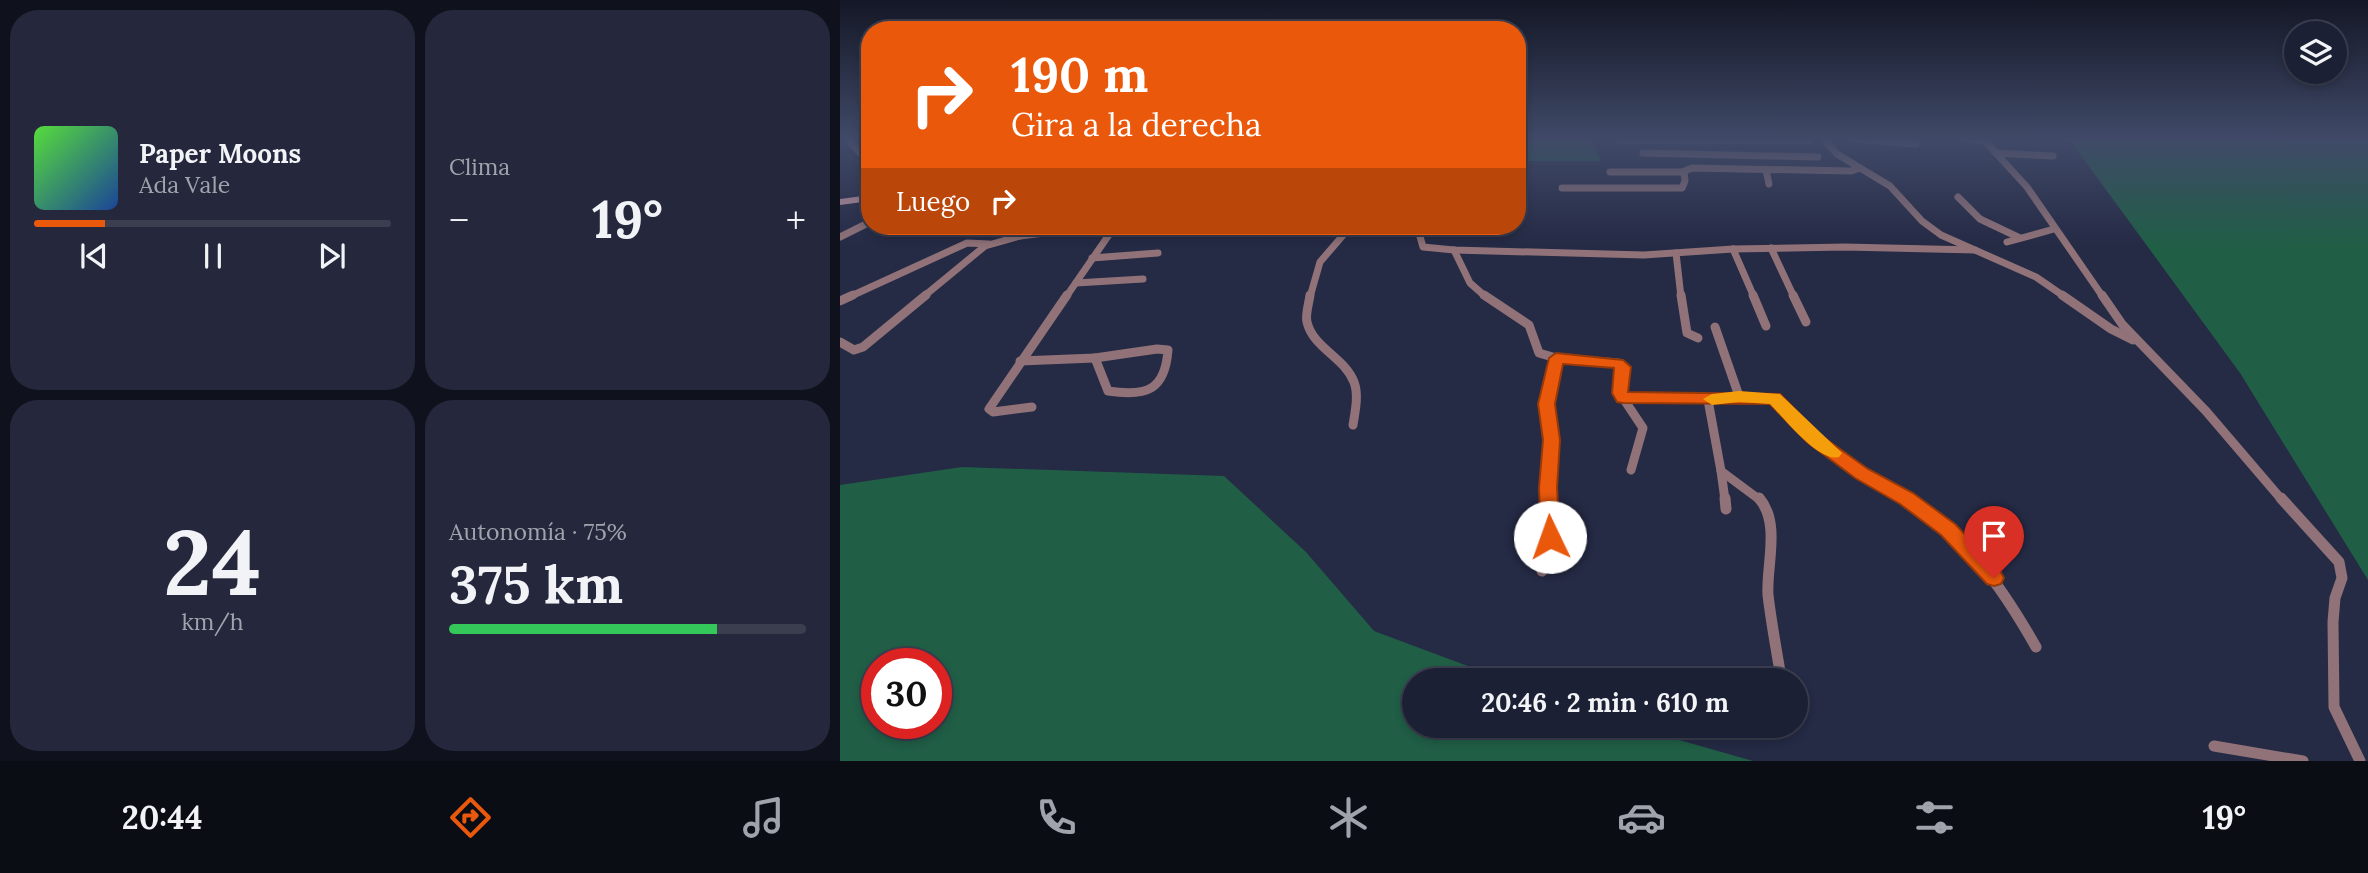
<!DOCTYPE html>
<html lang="es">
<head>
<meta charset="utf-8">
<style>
  :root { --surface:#1c2034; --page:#25283c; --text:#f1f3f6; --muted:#a0a3ac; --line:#3a3e4f; --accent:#ea580c }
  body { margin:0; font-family:Lora,serif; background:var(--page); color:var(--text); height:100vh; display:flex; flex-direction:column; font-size:26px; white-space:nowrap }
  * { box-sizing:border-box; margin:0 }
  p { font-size:23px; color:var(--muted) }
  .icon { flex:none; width:38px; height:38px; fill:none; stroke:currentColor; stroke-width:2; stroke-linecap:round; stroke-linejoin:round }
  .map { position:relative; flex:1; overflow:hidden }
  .panel { display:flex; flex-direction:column; gap:10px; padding:10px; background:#0f121d; width:840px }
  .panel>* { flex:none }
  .guide { position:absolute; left:21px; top:21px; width:665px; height:214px; border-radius:28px; box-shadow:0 4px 10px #0003,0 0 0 2px var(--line); background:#ea580c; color:#fff; overflow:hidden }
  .fabs { position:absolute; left:1444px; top:21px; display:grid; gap:14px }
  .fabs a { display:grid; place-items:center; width:63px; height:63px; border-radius:50%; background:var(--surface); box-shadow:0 4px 10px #0003,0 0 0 2px var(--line); font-size:35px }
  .speed { position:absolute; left:21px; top:648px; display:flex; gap:14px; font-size:35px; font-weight:700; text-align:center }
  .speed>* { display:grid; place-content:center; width:91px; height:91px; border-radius:50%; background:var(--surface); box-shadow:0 4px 10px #0003,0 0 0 2px var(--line); line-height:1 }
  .speed .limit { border:10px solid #d22; background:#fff; color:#111 }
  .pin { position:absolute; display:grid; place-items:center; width:60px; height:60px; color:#fff; margin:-72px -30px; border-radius:50% 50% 50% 0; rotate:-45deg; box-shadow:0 0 7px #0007 }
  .pin .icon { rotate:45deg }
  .me { position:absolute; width:77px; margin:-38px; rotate:357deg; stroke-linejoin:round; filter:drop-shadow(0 0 5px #0008) }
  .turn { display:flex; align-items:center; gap:24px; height:147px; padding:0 35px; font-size:32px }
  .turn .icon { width:91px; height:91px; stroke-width:2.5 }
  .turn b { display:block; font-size:49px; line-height:60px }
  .then { display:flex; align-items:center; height:66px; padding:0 35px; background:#0003; gap:14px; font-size:26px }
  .big { font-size:52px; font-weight:700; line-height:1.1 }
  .panel .widget { flex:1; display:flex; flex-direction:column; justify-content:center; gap:10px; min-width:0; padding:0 24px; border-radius:28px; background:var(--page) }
  .panel .dial { align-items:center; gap:0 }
  .dial b { font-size:91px; line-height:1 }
  .song { display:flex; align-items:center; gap:21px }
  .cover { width:84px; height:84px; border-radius:10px; background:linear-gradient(135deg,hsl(110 70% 55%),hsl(220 70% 35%)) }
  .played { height:7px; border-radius:4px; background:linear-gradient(90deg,var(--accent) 20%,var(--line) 20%) }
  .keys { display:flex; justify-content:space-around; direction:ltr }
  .heat { display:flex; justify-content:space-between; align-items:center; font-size:38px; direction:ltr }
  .charge { height:10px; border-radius:5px; background:linear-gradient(90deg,#34c759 75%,var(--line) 0) }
  .panel .tiles { flex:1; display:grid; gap:10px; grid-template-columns:repeat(2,1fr) }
  .trip { position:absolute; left:562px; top:668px; width:406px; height:70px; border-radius:35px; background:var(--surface); box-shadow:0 4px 10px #0003,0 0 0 2px var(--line); font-weight:700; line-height:70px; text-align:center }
  .menu { display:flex; height:112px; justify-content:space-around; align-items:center; background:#0b0d15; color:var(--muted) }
  .menu .icon { width:49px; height:49px }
  .menu .active { color:var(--accent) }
  .menu b { font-size:32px; color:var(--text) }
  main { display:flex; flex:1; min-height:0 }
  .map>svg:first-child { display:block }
  .green { fill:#205e46; fill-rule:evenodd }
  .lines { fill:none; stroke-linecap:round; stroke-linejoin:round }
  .street-far2 { stroke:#907278; stroke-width:7 }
  .street-far1 { stroke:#907278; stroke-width:9 }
  .street { stroke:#907278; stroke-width:11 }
  .secondary { fill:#c899a3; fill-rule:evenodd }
  .route { fill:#ea580c; stroke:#983908; stroke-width:2 }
  .slow { fill:#f59e0b }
</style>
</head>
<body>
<main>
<section class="panel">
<div class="tiles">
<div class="widget">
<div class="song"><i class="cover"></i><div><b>Paper Moons</b><p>Ada Vale</p></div></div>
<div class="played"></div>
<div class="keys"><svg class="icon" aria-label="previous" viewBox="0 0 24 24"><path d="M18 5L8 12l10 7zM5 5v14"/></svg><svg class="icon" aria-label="pause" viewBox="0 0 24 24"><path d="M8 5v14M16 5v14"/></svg><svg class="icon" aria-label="next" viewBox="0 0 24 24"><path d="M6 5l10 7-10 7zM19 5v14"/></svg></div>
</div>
<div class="widget"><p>Clima</p>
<div class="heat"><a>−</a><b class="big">19°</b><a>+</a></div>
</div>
<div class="widget dial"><b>24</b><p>km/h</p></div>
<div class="widget"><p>Autonomía · 75%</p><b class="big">375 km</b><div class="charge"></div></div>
</div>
</section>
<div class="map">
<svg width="1528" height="761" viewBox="0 0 1528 761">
  <rect width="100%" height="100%" fill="#252a45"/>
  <!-- green -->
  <g class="green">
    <polygon points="677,139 751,139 761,161 677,161"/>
    <polygon points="1229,139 1528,139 1528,580 1400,373"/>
    <path d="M122 467 384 476 466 552 534 631 668 681H574V726H790L913 761H0V485ZM37 663H96V723H37Z"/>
  </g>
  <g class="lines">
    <!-- street-far2 -->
    <g class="street-far2">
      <polyline points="8,139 20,153"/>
      <polyline points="984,139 997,154 1050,186 1082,221 1101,235 1196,277 1225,297"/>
      <polyline points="1014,139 1076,144"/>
      <polyline points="1126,139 1145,141"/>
      <polyline points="1143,139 1187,187 1263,297"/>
      <polyline points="778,140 969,140"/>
      <polyline points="803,153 978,157"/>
      <polyline points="1156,153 1213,156"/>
      <polyline points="926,170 929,184"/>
      <polyline points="770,172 842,172 852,168 1011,171 1020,168"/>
      <polyline points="722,188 842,188 845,181 844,172"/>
      <polyline points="1118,197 1140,219 1180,238"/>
      <polyline points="176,226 180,236"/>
      <polyline points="577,226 583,247 614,250 804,255 893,249 1005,247 1135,250"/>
      <polyline points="51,227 54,226"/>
      <polyline points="0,237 30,222"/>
      <polyline points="1167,242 1214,229"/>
      <polyline points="931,248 954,297"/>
      <polyline points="893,249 914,297"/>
      <polyline points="614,250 630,283 646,297"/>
      <polyline points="836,253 841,297"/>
      <polyline points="252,258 318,253"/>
      <polyline points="236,283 303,279"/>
      <polyline points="9,297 127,243 149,244"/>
      <polyline points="83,297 145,246 180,236 259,226"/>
      <polyline points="226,297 275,226"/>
      <polyline points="470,297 480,262 511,226"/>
    </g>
    <!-- street-far1 -->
    <g class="street-far1">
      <path d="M470 295C469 303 465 315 467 322 473 348 504 357 514 382 519 395 515 412 513 425"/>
      <polyline points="644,295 689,325 699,353 716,358 778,363 783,367 781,395 803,428 791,470"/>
      <polyline points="841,295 847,333 858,338"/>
      <polyline points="913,295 926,326"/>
      <polyline points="953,295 966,322"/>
      <polyline points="1222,295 1271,329 1293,340"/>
      <polyline points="1262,295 1282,324 1365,410 1442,500"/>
      <polyline points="0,301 13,295"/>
      <polyline points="875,327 899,396"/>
      <polyline points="0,342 14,350 23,347 86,295"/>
      <path d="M317 349 328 350C325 390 307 397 268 391L255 358Z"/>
      <polyline points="180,361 255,358"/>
      <polyline points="783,398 934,398 985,447 1065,500"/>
      <polyline points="868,400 881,471 920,500"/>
      <polyline points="192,407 153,412 149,409 227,295"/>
      <polyline points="881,471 885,500"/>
      <polyline points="708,500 712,440 707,404 716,358"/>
    </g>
    <!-- street -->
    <g class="street">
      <polyline points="885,498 886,509"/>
      <path d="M919 498C941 523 926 566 928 595 931 621 936 647 940 672"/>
      <path d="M1062 498C1127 537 1159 582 1196 647"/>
      <polyline points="1441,498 1499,562 1502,578 1495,598 1493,622 1494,707 1520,761"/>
      <polyline points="702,571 710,537 708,498"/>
      <polyline points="1374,746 1463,761"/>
    </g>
    <!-- secondary -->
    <polygon class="secondary" points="30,195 30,201 0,205 0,199"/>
  </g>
  <!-- sky -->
  <linearGradient id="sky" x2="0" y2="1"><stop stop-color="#141726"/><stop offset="0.57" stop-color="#404a68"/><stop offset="1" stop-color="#404a68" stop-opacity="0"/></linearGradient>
  <rect width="1528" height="245" fill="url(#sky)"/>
  <!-- route -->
  <polygon class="route" points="716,353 783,360 791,367 788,392 940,394 979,434 1028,469 1073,493 1115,524 1161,572 1164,578 1161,584 1154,586 1147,584 1101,535 1060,504 1015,478 967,442 930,404 783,403 777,402 772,393 774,368 723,364 715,404 720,440 717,488 720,537 717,542 710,545 704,542 701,537 699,488 703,440 698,404 709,358"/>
  <!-- slow -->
  <path class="slow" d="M899 391 940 394 1002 453 999 457C979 463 944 418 930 404L899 402 872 405 863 399 872 394Z"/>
</svg>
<div class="fabs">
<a><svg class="icon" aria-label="layers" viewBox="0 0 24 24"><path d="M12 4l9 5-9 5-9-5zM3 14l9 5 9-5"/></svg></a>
</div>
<div class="speed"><div class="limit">30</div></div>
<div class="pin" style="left:1154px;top:578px;background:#d93025"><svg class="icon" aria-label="arrive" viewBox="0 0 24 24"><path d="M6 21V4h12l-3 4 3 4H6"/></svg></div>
<svg class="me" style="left:710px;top:537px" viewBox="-20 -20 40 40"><circle r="19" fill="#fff"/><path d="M0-13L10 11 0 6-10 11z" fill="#ea580c"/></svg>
<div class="trip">20:46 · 2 min · 610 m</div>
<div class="guide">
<div class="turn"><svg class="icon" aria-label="right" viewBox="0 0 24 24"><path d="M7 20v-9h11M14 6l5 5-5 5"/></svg><div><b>190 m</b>Gira a la derecha</div></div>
<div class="then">Luego<svg class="icon" aria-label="right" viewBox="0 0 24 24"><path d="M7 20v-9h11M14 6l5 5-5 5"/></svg></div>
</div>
</div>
</main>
<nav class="menu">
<b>20:44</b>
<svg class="icon active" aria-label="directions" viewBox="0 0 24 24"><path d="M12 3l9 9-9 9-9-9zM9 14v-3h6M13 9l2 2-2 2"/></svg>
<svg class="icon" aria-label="music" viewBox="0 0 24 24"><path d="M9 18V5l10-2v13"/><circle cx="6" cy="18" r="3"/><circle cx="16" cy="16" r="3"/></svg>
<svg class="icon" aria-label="phone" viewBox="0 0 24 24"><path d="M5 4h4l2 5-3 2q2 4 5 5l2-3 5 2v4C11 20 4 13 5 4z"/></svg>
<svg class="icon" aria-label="climate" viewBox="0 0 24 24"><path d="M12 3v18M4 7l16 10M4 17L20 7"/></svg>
<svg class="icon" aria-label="car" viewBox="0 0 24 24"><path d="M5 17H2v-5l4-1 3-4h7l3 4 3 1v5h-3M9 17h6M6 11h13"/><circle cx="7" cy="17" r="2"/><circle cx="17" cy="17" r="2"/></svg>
<svg class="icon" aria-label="filters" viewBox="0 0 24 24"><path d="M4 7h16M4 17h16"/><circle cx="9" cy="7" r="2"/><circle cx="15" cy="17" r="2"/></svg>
<b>19°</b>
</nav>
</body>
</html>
